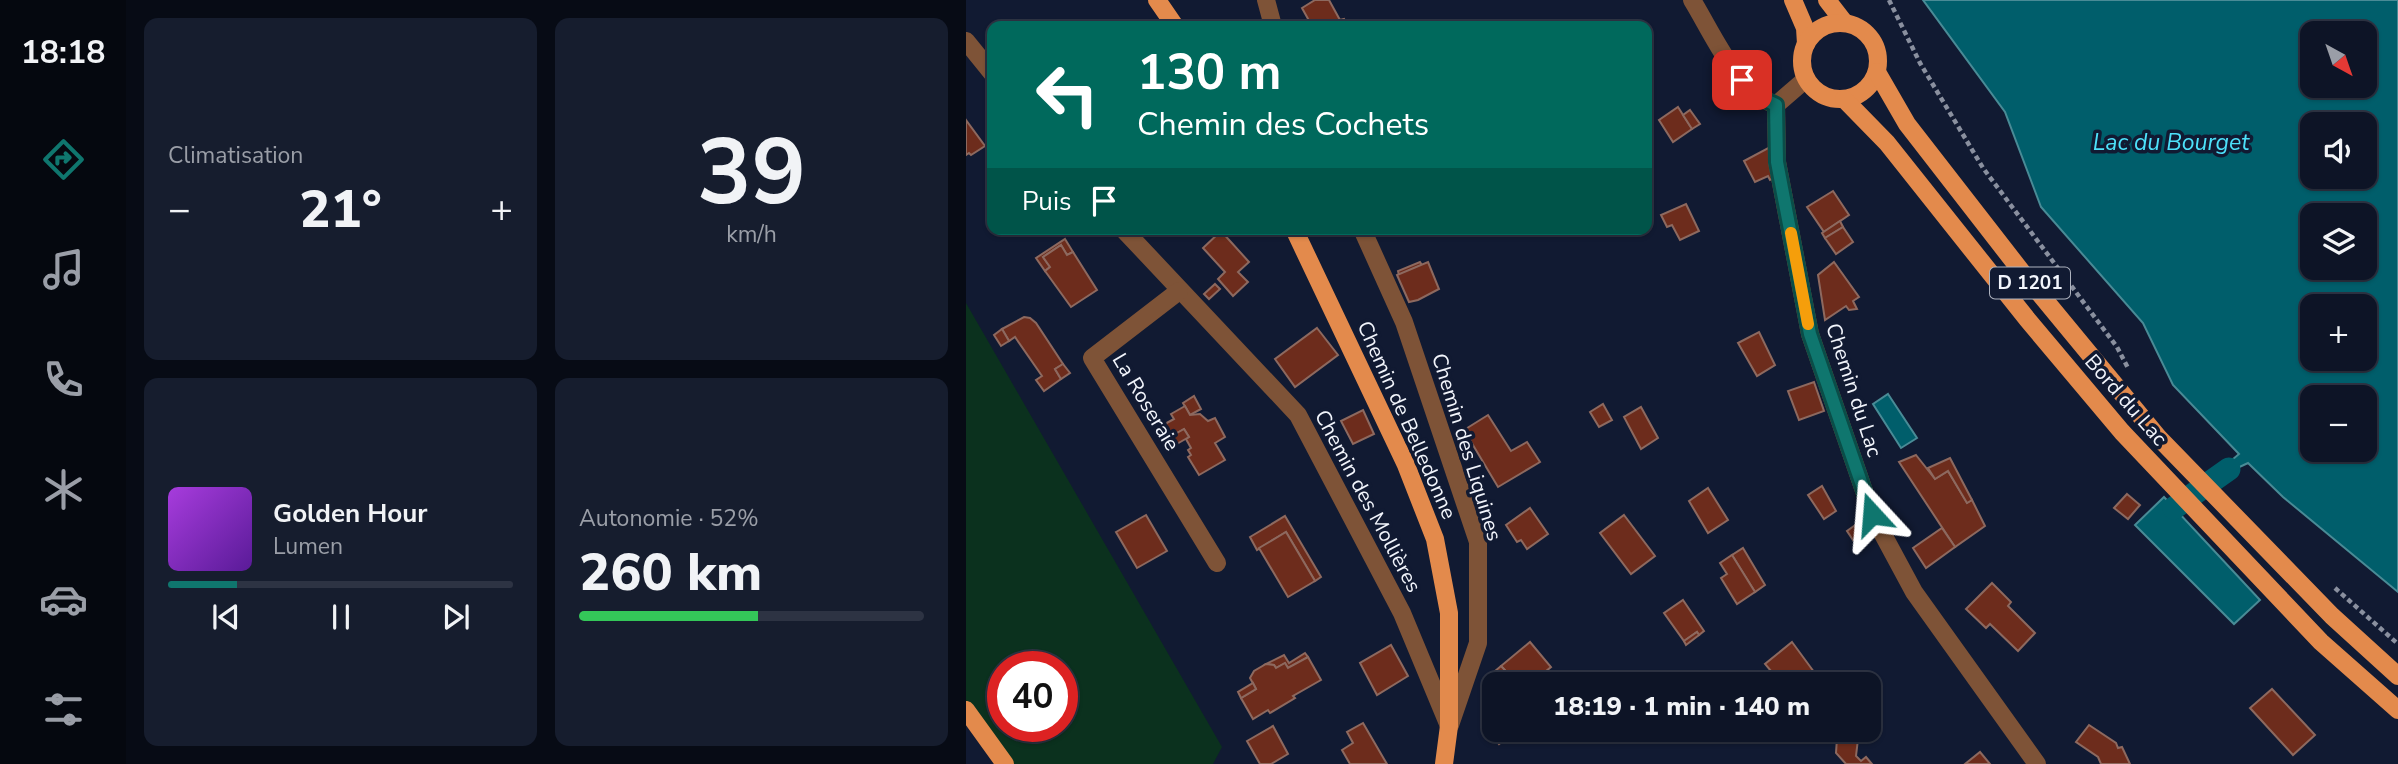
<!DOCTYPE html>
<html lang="fr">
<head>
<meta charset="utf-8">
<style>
  :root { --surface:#0d1426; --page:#161d2e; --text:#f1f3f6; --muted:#9a9ea7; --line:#2d3343; --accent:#0f766e }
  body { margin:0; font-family:"Nunito Sans",sans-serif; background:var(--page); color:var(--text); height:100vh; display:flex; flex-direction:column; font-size:26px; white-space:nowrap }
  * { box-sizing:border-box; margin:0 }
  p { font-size:23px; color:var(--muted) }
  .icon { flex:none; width:38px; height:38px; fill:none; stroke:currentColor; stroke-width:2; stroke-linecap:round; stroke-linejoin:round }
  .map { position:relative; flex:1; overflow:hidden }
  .drawer { display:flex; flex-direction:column; gap:18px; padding:18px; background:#070b15; width:840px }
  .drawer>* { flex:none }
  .guide { position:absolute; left:21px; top:21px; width:665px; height:214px; border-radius:14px; box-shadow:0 2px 5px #0004,0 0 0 2px var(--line); background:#00695c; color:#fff; overflow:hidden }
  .needle { width:46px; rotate:140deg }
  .fabs { position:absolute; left:1334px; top:21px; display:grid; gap:14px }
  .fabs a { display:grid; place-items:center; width:77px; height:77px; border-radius:14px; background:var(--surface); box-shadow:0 2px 5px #0004,0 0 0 2px var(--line); font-size:35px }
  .speed { position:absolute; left:21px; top:651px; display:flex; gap:14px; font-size:35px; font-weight:700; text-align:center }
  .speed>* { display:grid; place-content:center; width:91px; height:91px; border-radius:50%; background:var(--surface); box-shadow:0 2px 5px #0004,0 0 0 2px var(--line); line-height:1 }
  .speed .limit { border:10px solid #d22; background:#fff; color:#111 }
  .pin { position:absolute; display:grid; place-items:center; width:60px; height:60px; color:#fff; margin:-30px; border-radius:14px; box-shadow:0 4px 10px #0006 }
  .me { position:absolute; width:77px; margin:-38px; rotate:341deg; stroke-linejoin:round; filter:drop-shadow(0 0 5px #0008) }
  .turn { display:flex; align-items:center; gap:24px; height:147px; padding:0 35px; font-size:32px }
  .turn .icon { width:91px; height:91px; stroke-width:2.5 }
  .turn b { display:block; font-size:49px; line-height:60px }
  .then { display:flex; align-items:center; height:66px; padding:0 35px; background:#0003; gap:14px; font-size:26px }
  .big { font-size:52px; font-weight:800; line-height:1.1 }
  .drawer .tile { flex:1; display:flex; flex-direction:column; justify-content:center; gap:10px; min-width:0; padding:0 24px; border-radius:14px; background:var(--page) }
  .drawer .dial { align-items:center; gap:0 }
  .dial b { font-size:91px; line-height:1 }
  .song { display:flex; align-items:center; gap:21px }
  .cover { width:84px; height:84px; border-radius:10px; background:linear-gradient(135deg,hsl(280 70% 55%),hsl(270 70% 35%)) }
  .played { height:7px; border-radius:4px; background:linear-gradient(90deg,var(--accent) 20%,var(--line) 20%) }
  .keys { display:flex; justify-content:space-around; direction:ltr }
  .heat { display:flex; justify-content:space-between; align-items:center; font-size:38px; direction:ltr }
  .charge { height:10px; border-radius:5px; background:linear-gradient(90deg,#34c759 52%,var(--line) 0) }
  .drawer .tiles { flex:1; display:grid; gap:18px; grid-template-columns:repeat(2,1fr) }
  .trip { position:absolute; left:516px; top:672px; width:399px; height:70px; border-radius:14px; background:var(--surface); box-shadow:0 2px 5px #0004,0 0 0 2px var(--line); font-weight:800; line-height:70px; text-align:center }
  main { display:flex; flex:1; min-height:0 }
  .tab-bar { display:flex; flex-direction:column; width:126px; justify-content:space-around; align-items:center; background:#05080f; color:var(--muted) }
  .tab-bar .icon { width:49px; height:49px }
  .tab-bar .selected { color:var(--accent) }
  .tab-bar b { font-size:32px; color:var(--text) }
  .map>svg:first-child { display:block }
  .green { fill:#0b311e; fill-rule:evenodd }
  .water { fill:#005e6b; stroke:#498b96; stroke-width:2; fill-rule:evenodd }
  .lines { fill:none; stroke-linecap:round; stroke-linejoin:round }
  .canal { stroke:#005e6b; stroke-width:23 }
  .building { fill:#6d2c1c; stroke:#8d695f; stroke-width:2 }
  .path { stroke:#8a909f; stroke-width:4.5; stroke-dasharray:5 3.5; stroke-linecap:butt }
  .minor { stroke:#7e5337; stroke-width:18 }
  .major { stroke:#e38a4c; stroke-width:18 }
  .route-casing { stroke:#0a4d48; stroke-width:18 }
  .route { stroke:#0f766e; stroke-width:12 }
  .slow { stroke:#f59e0b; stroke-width:12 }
  .labels { text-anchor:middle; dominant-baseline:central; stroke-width:7; stroke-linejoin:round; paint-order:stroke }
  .shield { fill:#111a32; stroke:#aeb3bf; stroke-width:2 }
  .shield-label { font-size:19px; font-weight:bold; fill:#f2f5fc }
  .street-label { font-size:21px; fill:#f2f5fc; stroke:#111a32 }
  .water-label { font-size:23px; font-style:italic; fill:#4de1fa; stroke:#111a32 }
</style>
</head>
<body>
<main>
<nav class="tab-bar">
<b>18:18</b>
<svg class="icon selected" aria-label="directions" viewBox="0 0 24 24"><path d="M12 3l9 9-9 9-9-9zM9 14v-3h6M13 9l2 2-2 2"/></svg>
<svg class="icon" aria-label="music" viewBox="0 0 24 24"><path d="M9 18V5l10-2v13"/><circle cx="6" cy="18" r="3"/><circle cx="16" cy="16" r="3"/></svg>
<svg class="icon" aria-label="phone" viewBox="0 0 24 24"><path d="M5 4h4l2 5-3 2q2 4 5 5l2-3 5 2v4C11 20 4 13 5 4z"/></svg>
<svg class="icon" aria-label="climate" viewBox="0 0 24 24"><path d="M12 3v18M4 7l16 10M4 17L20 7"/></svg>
<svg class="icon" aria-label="car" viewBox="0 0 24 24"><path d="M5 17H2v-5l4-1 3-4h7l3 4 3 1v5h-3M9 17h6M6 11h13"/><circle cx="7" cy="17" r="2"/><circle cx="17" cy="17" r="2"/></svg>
<svg class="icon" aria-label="filters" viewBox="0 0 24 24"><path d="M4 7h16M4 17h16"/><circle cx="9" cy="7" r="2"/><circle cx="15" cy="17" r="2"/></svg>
</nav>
<section class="drawer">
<div class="tiles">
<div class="tile"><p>Climatisation</p>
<div class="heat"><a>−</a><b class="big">21°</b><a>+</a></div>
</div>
<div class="tile dial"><b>39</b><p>km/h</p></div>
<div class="tile">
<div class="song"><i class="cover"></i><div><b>Golden Hour</b><p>Lumen</p></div></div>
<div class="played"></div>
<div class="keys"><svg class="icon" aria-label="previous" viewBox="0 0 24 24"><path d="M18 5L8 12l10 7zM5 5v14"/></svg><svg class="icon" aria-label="pause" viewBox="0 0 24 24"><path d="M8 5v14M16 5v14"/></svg><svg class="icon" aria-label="next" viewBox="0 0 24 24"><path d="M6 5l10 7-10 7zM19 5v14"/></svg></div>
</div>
<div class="tile"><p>Autonomie · 52%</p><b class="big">260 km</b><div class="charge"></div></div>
</div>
</section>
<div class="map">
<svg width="1432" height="764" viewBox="0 0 1432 764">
  <rect width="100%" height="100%" fill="#111a32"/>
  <!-- green -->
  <path class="green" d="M0 303 256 747 247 764H43L0 707ZM37 667H96V726H37Z"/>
  <!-- water -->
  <g class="water">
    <path d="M957 0H1432V592L1317 497 1282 463 1265 471 1260 465 1273 454 1207 385 1177 323 1075 207 1039 112ZM1346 33H1398V86H1346ZM1346 124H1398V177H1346ZM1346 215H1398V268H1346ZM1346 306H1398V359H1346ZM1346 397H1398V450H1346Z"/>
    <polygon points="922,394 951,438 935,448 907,404"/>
    <polygon points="1198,497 1294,600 1268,624 1169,525"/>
  </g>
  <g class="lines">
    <!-- canal -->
    <polyline class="canal" points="1208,508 1263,469"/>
  </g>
  <!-- building -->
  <g class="building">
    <polygon points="349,0 363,0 374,20 378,19 382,26 346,26 336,8"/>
    <polygon points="712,107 726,129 707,142 693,120"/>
    <polygon points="724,110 734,124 726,129 717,115"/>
    <polygon points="0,120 19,146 5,155 3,153 0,155"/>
    <polygon points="806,146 810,177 804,180 802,176 789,182 778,161"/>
    <polygon points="867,191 883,215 858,232 841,207"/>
    <polygon points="720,204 733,231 714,240 706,225 701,227 695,215"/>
    <polygon points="874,221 877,227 859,238 856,233"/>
    <polygon points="877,227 887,242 870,254 859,238"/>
    <polygon points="166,229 188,229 174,238"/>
    <polygon points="255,231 283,262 272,272 282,282 267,296 252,279 259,272 237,248"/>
    <polygon points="99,239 107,252 101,255 95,245 77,257 84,267 79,271 70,258"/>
    <polygon points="95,245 101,255 107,252 131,290 105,307 79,271 84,267 77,257"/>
    <polygon points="454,262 456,265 433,275 432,271"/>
    <polygon points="462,262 473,289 452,300 443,302 431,275"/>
    <polygon points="868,262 893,297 887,301 891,309 883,310 880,306 859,320 852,275"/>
    <polygon points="249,284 254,289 243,299 238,294"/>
    <polygon points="58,317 64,318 70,323 97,364 89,369 95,379 78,391 70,380 76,376 49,337 43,341 36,329"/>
    <polygon points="351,328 372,355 329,387 309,359"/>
    <polygon points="36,329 43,341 35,346 28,335"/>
    <polygon points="793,332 809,365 791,376 772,343"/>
    <polygon points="97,364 104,373 95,379 89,369"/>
    <polygon points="848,382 858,411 833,420 822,391"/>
    <polygon points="228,396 235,409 224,415 217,403"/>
    <polygon points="637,404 646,420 633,427 624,412"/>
    <polygon points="219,406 224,415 234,414 242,421 249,418 259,437 249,443 259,460 233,475 222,457 225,455 222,450 225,448 220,439 223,437 218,429 204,437 197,425 208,419 205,414"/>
    <polygon points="675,407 692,438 675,449 658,417"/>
    <polygon points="397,410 408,434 387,444 375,421"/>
    <polygon points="522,415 545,451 561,442 574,462 532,487 498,430"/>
    <polygon points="218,429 223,437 209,445 204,437"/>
    <polygon points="950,455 969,479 982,471 1001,503 1006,500 1019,526 989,547 933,462"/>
    <polygon points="984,458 1006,500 1001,503 982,471 969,479 962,468"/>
    <polygon points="856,486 870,511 858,519 842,495"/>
    <polygon points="742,488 762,520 742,533 723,501"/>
    <polygon points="1161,494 1174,505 1162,519 1148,508"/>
    <polygon points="564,508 582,534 561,549 555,540 551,542 540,525"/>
    <polygon points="180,515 201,551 171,568 150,532"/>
    <polygon points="658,515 689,556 665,574 634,533"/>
    <polygon points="319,516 355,577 349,581 320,532 291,550 284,537"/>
    <polygon points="895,521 901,530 887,540 881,531"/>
    <polygon points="976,528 989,547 960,568 947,548"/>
    <polygon points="320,532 349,581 322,597 293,548"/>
    <polygon points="777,548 799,585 789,592 766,555"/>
    <polygon points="766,555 789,592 771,604 755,578 761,574 754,563"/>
    <polygon points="1026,583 1045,602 1042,606 1069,633 1052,651 1024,624 1020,628 1000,609"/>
    <polygon points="717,600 738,631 733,635 731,632 718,641 698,613"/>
    <polygon points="731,632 733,635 720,645 718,641"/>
    <polygon points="564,642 585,667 564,684 552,684 535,666"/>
    <polygon points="826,642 851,676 842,684 816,684 799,664"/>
    <polygon points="425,645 442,676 411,695 394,663"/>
    <polygon points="339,653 342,657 322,668 319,663 310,668 308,665 300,664 318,655 323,663"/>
    <polygon points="342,657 355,680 327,696 329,698 304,713 302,710 287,719 275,698 290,689 284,678 288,671 300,664 308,665 310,668 319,663 322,668"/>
    <polygon points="535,666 552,684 528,685 522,677"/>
    <polygon points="746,676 753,684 737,684"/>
    <polygon points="287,683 290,689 275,698 272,692"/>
    <polygon points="1306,689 1349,735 1327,755 1284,708"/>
    <polygon points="528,721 528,730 540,730 544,735 533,744 520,728"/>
    <polygon points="397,723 418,759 421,764 384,764 376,750 387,743 381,732"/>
    <polygon points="1123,725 1150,743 1152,748 1156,747 1164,764 1135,764 1132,757 1110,742"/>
    <polygon points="307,726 322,754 305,764 294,764 281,741"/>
    <polygon points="864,730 890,730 892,739 890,756 895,761 900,757 906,764 880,764 870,753 871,738"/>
    <polygon points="1014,752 1024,764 999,764"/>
  </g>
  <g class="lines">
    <!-- path -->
    <g class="path">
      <polyline points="923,0 954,63 1017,168 1151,347 1162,368"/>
      <polyline points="1369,588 1432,644"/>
    </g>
    <!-- minor -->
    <g class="minor">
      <polyline points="300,0 307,26"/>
      <path d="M726 0C747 34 771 92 810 105"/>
      <polyline points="0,41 26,73"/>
      <polyline points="840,79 810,105 811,162 844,334 906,514 948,592 1071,764"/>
      <polyline points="157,229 332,415 436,613 483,726"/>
      <polyline points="396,229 438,322 512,542 512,643 484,725"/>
      <polyline points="213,291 126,358 251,563"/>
    </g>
    <!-- major -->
    <g class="major">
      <polyline points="191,0 209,26"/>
      <polyline points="827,0 839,28 840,44"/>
      <polyline points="861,0 878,22"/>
      <circle cx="874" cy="61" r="38"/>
      <polyline points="911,72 941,124 1059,276 1192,437 1366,616 1432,676"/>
      <polyline points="878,99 921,143 1061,319 1156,432 1355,642 1432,710"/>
      <polyline points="328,229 440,465 469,539 483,613 483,726 478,764"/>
      <polyline points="0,710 39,764"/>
    </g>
  </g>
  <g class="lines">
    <!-- route casing -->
    <g class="route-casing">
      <polyline id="route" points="776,80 791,96 810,105 811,162 844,334 906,514"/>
    </g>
    <!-- route -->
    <use href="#route" class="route"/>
    <!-- slow -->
    <polyline class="slow" points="825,233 842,324"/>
  </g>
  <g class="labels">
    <!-- shield labels -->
    <rect class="shield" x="1024" y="267.5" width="80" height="31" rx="5"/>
    <g class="shield-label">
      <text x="1064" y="283">D 1201</text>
    </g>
    <!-- street labels -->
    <g class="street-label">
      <text transform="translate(888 390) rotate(72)">Chemin du Lac</text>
      <text transform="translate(1160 400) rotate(49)">Bord du Lac</text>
      <text transform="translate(180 402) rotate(59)">La Roseraie</text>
      <text transform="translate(441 420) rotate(66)">Chemin de Belledonne</text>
      <text transform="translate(501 447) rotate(73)">Chemin des Liquines</text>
      <text transform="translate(402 501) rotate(62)">Chemin des Mollières</text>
    </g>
    <!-- water labels -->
    <g class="water-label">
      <text x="1205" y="142">Lac du Bourget</text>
    </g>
  </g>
</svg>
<div class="fabs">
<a><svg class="needle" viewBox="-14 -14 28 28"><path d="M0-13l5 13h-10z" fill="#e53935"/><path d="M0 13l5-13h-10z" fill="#9a9ea7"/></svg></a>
<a><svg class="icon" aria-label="sound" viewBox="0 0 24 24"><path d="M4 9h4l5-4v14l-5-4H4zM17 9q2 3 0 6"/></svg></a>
<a><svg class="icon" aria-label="layers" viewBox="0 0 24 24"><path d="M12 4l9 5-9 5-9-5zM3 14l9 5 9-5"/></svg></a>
<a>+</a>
<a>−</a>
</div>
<div class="speed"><div class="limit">40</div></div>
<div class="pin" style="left:776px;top:80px;background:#d93025"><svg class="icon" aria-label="arrive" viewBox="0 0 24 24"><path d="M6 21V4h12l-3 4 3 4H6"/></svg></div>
<svg class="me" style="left:906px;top:514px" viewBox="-20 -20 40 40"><path d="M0-17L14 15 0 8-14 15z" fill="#0f766e" stroke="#fff" stroke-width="4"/></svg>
<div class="trip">18:19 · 1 min · 140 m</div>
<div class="guide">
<div class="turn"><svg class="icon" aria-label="left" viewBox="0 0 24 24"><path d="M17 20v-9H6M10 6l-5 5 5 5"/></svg><div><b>130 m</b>Chemin des Cochets</div></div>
<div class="then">Puis<svg class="icon" aria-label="arrive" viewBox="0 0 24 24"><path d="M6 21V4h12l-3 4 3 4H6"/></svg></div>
</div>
</div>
</main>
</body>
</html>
